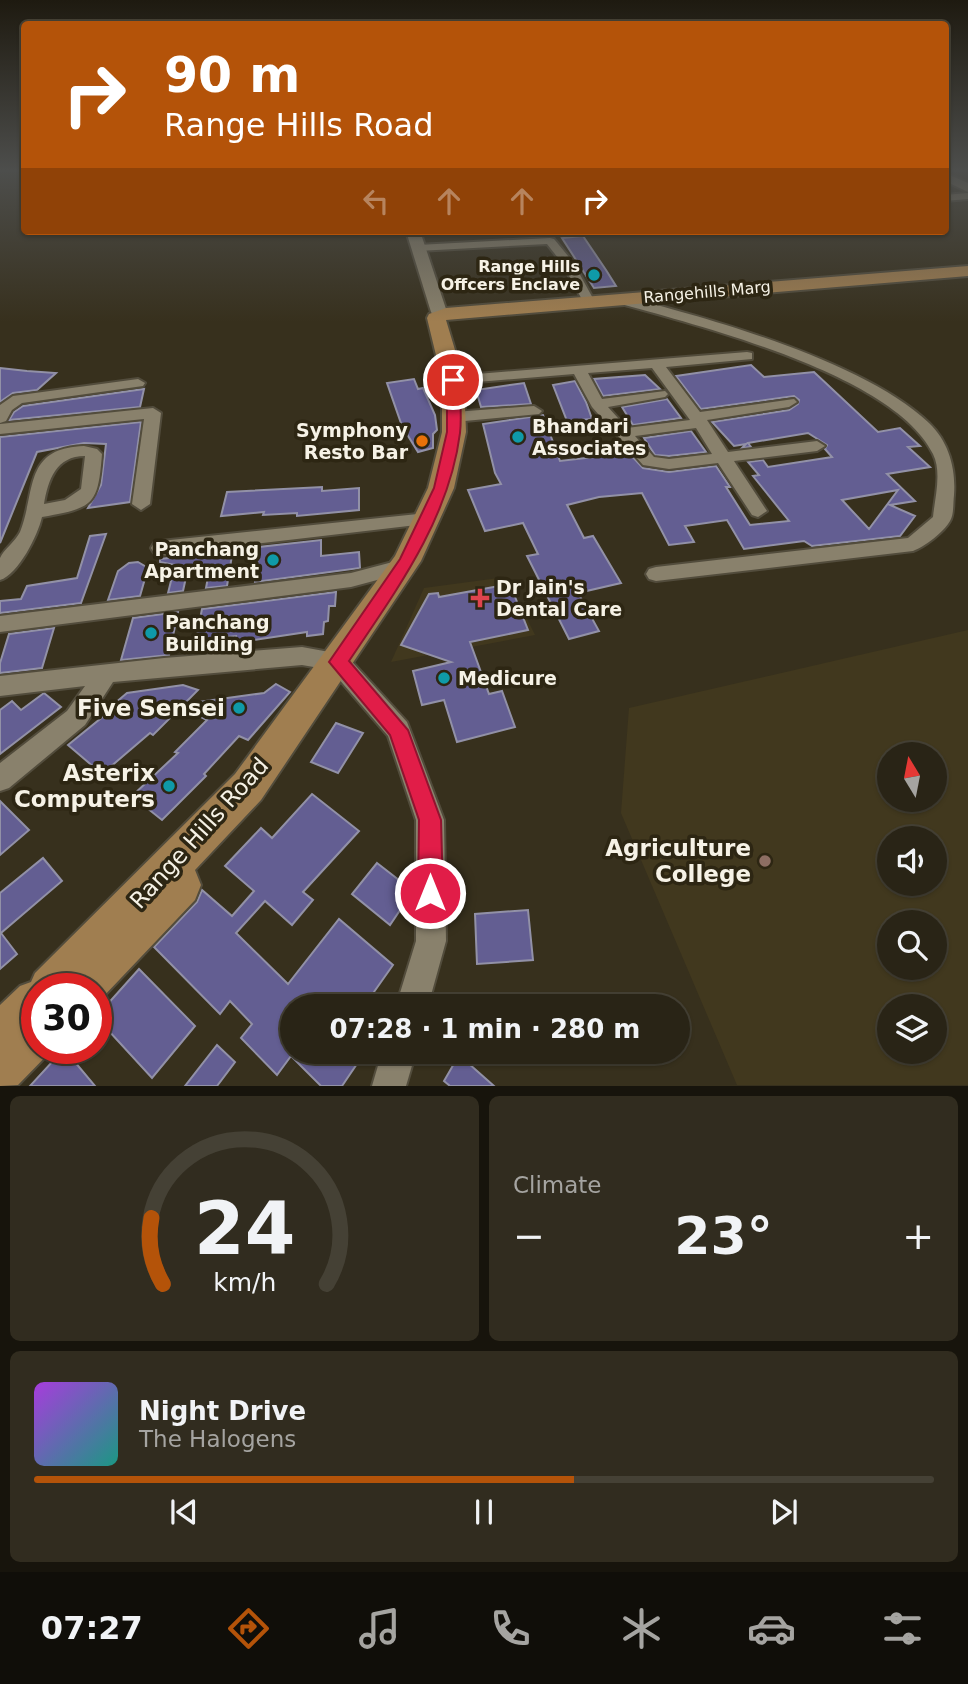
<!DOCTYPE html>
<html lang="en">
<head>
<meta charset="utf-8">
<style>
  :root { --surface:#292416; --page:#312c1f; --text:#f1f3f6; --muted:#a5a4a1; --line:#454135; --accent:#b45309 }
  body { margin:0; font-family:"DejaVu Sans",sans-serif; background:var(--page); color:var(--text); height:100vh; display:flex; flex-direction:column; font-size:26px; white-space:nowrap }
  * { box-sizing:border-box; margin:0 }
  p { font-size:23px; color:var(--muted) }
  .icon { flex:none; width:38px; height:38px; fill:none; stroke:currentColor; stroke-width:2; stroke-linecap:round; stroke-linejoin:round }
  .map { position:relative; height:1086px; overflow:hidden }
  .side { display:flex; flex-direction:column; gap:10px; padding:10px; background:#17140c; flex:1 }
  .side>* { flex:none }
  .guide { position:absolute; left:21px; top:21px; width:928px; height:214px; border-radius:7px; box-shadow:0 2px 5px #0004,0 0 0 2px var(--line); background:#b45309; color:#fff; overflow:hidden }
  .needle { width:46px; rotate:350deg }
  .controls { position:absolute; left:877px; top:742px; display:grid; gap:14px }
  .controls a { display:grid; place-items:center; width:70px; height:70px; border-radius:50%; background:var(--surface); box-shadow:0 2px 5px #0004,0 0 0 2px var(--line); font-size:35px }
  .speed { position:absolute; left:21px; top:973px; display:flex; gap:14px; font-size:35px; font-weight:700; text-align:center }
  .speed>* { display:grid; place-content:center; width:91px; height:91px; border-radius:50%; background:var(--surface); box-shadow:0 2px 5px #0004,0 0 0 2px var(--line); line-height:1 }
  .speed .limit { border:10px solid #d22; background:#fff; color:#111 }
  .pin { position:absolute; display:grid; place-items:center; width:60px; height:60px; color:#fff; margin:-30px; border:4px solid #fff; border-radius:50%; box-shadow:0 2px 7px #0007 }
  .me { position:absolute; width:77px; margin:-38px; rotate:0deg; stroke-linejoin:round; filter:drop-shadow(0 0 5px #0008) }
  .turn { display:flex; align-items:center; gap:24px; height:147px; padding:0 28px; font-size:32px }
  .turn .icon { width:91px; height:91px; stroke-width:2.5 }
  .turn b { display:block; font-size:49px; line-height:60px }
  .lanes { display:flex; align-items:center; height:66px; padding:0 28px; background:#0003; justify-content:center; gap:35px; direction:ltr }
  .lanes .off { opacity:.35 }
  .big { font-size:52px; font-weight:800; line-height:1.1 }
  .side .card { flex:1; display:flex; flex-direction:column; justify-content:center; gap:10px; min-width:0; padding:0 24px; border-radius:10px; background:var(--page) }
  .side .dial { align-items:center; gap:0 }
  .dial svg { height:182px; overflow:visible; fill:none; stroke:var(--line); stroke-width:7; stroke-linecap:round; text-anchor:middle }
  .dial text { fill:var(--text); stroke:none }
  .song { display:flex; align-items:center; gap:21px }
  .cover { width:84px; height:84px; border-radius:10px; background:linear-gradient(135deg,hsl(280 70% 55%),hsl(170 70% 35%)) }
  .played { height:7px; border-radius:4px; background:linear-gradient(90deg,var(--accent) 60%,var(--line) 60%) }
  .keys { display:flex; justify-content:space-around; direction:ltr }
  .heat { display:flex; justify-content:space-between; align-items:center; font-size:38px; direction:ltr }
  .side .tiles { flex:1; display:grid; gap:10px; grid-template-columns:1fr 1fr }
  .card:last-child { grid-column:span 2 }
  .trip { position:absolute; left:280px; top:994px; width:410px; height:70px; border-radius:35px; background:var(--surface); box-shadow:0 2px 5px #0004,0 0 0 2px var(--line); font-weight:800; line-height:70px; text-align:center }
  .menu { display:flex; height:112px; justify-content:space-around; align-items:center; background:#100e09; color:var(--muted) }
  .menu .icon { width:49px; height:49px }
  .menu .active { color:var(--accent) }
  .menu b { font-size:32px; color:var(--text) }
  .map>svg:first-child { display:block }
  .built { fill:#41381e; fill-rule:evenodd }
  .building { fill:#635e92; stroke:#9291a7; stroke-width:2; fill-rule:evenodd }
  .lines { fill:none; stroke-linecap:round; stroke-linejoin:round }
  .minor-casing { stroke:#524c3c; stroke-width:4 }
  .tertiary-casing { stroke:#524c3c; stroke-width:4 }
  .secondary-casing { stroke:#524c3c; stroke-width:4 }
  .minor { fill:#89816c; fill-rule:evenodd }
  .tertiary { fill:#89816c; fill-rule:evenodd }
  .secondary { fill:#a07e50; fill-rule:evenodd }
  .route { fill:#e11d48; stroke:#92132f; stroke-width:2 }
  .culture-dot { fill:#0f9aa8; stroke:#2d2613; stroke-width:2.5 }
  .food-dot { fill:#e8710a; stroke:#2d2613; stroke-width:2.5 }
  .health-dot { fill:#e0444e; stroke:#2d2613; stroke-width:2.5 }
  .education-dot { fill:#8d6e63; stroke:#2d2613; stroke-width:2.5 }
  .labels { text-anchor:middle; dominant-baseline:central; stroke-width:7; stroke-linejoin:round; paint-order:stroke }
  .far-poi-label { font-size:16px; font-weight:bold; fill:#f6f2e6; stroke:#2d2613; text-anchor:end }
  .far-street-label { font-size:16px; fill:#f6f2e6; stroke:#2d2613 }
  .poi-label { font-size:19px; font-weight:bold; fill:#f6f2e6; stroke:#2d2613; text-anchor:start }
  .near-poi-label { font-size:23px; font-weight:bold; fill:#f6f2e6; stroke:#2d2613; text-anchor:end }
  .near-street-label { font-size:23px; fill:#f6f2e6; stroke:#2d2613 }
</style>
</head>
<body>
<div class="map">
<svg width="968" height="1086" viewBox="0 0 968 1086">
  <rect width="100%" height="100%" fill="#37301d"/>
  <!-- built -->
  <g class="built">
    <polygon points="506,577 535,635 391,662 424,588"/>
    <path d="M968 630V1085H737L621 813 629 708ZM889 754H934V800H889ZM889 838H934V884H889ZM889 922H934V968H889ZM889 1006H934V1052H889Z"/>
  </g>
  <!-- building -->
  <g class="building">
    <polygon points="583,236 606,270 616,286 594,288 562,238"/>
    <path d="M751 365 764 377 814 372 878 432 900 428 920 446 908 447 930 467 887 474 915 501 890 505 915 516 900 536 812 546 804 541 744 549 727 520 685 526 694 542 669 545 642 493 599 497 567 505 584 538 593 536 621 583 578 593 599 631 569 639 527 556 538 554 523 523 485 531 468 490 501 484 495 473 483 424 543 415 560 461 629 453 643 468 669 472 716 466 730 487H726L750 525 789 521 753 476 759 475 748 462 763 460 768 467 832 457 825 449 827 445 808 433 748 443 751 447 742 448 746 444 734 446 712 422 789 410 798 404 799 400 794 396 701 409 676 376ZM898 490 869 529 842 500Z"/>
    <polygon points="0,368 27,371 56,373 37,390 13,393 0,402"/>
    <polygon points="645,375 660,389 603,396 594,379"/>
    <polygon points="414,379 418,389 423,388 435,415 437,430 433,434 433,448 418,452 402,426 387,383"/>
    <polygon points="575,381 586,402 592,419 567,421 553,385"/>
    <polygon points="524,383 531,404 481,407 476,390"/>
    <polygon points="144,389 140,407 9,420 14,412 23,406"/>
    <polygon points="667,399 681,418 633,425 622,407"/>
    <polygon points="141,422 130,502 88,508 101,485 106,444 84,443 37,452 0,543 0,437"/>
    <polygon points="691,431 706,452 669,456 655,455 644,438"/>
    <polygon points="322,487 322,491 359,488 359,510 297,516 297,513 263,515 264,512 221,516 227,492"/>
    <polygon points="106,534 81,603 0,613 0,601 21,599 27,586 77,578 90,536"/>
    <polygon points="321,540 321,556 359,552 360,568 255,582 259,547"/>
    <polygon points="207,554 206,557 232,555 227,586 206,588 209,572 188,568 183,591 168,593 175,565 160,562 160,559"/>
    <polygon points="138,562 148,568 140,596 108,600 118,571 129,563"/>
    <polygon points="510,584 528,630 470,642 489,694 502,691 515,727 457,742 444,700 422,705 413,671 451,662 401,645 429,594 438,593 439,597"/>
    <polygon points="336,592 335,606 329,606 328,621 324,622 323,634 307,636 307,632 235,643 236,636 196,640 202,609"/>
    <polygon points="178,612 169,655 121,660 133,618"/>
    <polygon points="54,628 42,668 0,673 0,663 9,634"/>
    <polygon points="276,684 290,692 248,740 239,736 204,774 206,776 162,820 132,796 178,753 175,752 207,720 181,707 153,735 150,733 102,774 68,745 111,710 108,709 127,693 183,685 198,690 184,704 264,693"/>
    <polygon points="44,693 61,707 0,754 0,710 12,701 21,710"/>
    <polygon points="336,723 363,733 338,773 311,762"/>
    <polygon points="312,794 359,831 303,892 313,900 292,925 265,901 236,933 288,984 339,919 393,965 364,1006 292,1006 292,1052 365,1052 342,1086 321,1086 291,1056 277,1075 241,1038 252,1024 230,1001 220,1014 154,947 197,902 202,890 232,916 254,891 225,866 261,828 272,838"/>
    <polygon points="0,801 29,830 0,855"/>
    <polygon points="43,858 62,881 1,933 17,954 0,969 0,893"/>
    <polygon points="377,863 413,891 390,925 352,894"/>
    <polygon points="528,910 533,960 477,964 475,914"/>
    <polygon points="139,969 195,1026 152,1078 96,1017"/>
    <polygon points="217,1045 235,1062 217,1086 185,1086"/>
    <polygon points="64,1049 95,1086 30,1086"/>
    <polygon points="459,1055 494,1086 450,1086 444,1081"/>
  </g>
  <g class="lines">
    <!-- minor casing -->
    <g class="minor-casing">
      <g id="minor">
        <polygon points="968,193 968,199 945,201 945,195"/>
        <polygon points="550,238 554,239 573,262 595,302 593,305 585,305 562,263 547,244 418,251 413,248 418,245"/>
        <path d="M622 296C709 318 864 361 929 423 949 442 956 469 954 495 953 503 954 515 950 521 944 532 924 547 913 551L656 581 649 579 646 574 649 569 656 567 908 538 933 517C935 497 942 472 933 454 894 374 699 326 618 303V297Z"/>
        <path d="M747 352 752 353V359L666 367 700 412 794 399 797 402 789 407 707 420 728 452 817 441 825 446 817 451 734 461 767 511 758 517 752 515 718 463 669 469 643 465 592 407 574 374 453 384 446 380 453 376ZM652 368 690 420 627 428 608 407 665 397 668 394 665 391 602 399 588 373ZM696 428 712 454 669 459 654 457 635 436Z"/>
        <polygon points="138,379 145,383 143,386 22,403 12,410 6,421 0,423 0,405 13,396"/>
        <polygon points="534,406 542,411 539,414 454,422 446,417 454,412"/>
        <polygon points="153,408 161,413 150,504 141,510 132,504 144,419 0,434 0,424"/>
        <path d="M84 446 97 449 102 454C98 505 94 508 42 517 38 535 18 575 0 580 0 574 0 564 0 558 4 549 15 542 20 532 36 492 23 448 84 446ZM85 456 81 489 65 500 44 504C48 480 56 456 85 456Z"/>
        <polygon points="427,513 434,515 436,519 434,523 161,555 154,553 151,548 154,543 161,541"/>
        <polygon points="404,559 411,561 414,566 411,571 351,587 0,632 0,616 351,573"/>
        <polygon points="302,647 346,655 407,722 444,820 446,941 428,1006 396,1006 416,941 416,820 388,736 331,670 302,665 113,682 85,725 9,788 0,791 0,763 67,711 85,686 0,696 0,676 164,658"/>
        <polygon points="382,1052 416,1052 406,1086 372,1086"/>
      </g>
    </g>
    <!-- tertiary casing -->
    <g class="tertiary-casing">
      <g id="tertiary">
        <polygon points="945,173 968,183 968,192 945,181"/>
        <polygon points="406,231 420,231 447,312 445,315 433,315 431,312"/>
      </g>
    </g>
    <!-- secondary casing -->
    <g class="secondary-casing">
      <polygon id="secondary" points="968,266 968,276 446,320 464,380 466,432 454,488 421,561 261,800 195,870 201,885 195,900 102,998 96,1001 96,989 37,989 37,1048 54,1048 18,1085 0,1086 0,1005 20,986 31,982 35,973 235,774 395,556 428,488 442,432 442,380 427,318 429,314 446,308"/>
    </g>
    <!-- minor -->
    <use href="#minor" class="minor"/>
    <!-- tertiary -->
    <use href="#tertiary" class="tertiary"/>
    <!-- secondary -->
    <use href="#secondary" class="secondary"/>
  </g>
  <!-- sky -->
  <linearGradient id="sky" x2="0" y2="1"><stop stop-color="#1e1a10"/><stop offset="0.53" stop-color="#4d4e4c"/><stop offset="1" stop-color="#4d4e4c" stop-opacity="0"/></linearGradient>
  <rect width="968" height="322" fill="url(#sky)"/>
  <!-- route -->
  <path class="route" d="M453 376 459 380C460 397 462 416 460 433 449 520 396 591 349 661L408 730 441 820 443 893 439 902 430 905 422 902 418 893 419 820 390 735 329 662 400 559 434 488 447 432V380Z"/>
  <!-- markers -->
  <g class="culture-dot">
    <circle cx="594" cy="275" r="7"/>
    <circle cx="518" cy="437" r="7"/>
    <circle cx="273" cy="560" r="7"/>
    <circle cx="151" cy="633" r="7"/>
    <circle cx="444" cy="678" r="7"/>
    <circle cx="239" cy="708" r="7"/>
    <circle cx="169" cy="786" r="7"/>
  </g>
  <circle class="food-dot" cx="422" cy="441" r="7"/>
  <path class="health-dot" d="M476.5 587.5h7v7h7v7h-7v7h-7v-7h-7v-7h7z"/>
  <circle class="education-dot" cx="765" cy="861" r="7"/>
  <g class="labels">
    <!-- far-poi labels -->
    <g class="far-poi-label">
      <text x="580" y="266">Range Hills<tspan x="580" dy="18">Offcers Enclave</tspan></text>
    </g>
    <!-- far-street labels -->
    <g class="far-street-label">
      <text transform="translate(707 292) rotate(-5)">Rangehills Marg</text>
    </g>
    <!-- poi labels -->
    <g class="poi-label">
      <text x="532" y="426">Bhandari<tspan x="532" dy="22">Associates</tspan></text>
      <text x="408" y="430" text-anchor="end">Symphony<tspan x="408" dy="22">Resto Bar</tspan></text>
      <text x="259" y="549" text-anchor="end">Panchang<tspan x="259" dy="22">Apartment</tspan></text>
      <text x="496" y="587">Dr Jain's<tspan x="496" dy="22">Dental Care</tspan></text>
      <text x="165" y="622">Panchang<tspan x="165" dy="22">Building</tspan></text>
      <text x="458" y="678">Medicure</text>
    </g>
    <!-- near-poi labels -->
    <g class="near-poi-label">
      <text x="225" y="708">Five Sensei</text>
      <text x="155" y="773">Asterix<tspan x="155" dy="26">Computers</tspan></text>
      <text x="751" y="848">Agriculture<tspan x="751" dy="26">College</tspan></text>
    </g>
    <!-- near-street labels -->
    <g class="near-street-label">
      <text transform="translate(199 833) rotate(-48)">Range Hills Road</text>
    </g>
  </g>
</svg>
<div class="controls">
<a><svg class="needle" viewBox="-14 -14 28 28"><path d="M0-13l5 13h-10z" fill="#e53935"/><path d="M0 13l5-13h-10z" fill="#a5a4a1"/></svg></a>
<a><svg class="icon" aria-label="sound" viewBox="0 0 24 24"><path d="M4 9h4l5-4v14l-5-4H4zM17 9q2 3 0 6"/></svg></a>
<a><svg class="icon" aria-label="search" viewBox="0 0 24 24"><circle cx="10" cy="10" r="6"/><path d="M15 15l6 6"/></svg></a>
<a><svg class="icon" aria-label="layers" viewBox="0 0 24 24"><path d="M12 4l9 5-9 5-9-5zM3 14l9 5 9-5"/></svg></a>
</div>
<div class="speed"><div class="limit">30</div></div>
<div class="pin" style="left:453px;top:380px;background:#d93025"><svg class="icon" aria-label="arrive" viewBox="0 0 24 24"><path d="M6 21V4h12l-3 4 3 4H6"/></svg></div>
<svg class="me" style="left:430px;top:893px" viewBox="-20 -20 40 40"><circle r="17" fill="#e11d48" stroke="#fff" stroke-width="3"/><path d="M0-11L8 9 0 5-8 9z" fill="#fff"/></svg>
<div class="trip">07:28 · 1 min · 280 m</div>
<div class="guide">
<div class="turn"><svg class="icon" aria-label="right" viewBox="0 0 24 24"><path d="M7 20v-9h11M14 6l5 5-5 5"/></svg><div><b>90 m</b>Range Hills Road</div></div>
<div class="lanes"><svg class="icon off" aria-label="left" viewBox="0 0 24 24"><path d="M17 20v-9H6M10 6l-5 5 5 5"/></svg><svg class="icon off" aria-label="ahead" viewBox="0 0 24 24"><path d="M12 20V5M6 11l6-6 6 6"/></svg><svg class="icon off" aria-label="ahead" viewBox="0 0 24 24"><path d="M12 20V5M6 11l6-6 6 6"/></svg><svg class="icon" aria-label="right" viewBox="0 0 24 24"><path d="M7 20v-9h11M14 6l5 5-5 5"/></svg></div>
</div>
</div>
<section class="side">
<div class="tiles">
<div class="card dial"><svg viewBox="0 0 100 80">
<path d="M14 69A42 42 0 1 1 86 69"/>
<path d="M14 69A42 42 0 0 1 9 40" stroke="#b45309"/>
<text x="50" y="56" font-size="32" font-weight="700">24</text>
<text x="50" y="72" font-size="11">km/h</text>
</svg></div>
<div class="card"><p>Climate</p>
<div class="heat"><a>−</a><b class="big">23°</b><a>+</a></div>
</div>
<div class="card">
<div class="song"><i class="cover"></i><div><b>Night Drive</b><p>The Halogens</p></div></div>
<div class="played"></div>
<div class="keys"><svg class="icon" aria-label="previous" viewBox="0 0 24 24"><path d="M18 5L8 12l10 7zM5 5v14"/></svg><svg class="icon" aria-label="pause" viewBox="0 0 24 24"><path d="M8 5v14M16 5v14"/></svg><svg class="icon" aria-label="next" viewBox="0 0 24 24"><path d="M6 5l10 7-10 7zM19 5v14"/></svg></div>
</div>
</div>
</section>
<nav class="menu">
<b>07:27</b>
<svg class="icon active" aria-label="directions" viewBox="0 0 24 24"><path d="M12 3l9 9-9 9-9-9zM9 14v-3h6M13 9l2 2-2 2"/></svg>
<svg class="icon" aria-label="music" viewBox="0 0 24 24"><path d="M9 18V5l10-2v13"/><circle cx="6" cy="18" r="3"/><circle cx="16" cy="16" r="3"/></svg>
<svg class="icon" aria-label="phone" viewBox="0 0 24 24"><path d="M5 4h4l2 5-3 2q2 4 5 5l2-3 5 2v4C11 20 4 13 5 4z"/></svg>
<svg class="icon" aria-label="climate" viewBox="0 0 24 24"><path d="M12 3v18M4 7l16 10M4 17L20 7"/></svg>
<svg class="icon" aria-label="car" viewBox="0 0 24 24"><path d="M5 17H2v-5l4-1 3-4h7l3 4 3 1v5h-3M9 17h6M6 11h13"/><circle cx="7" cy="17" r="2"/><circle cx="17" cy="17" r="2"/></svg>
<svg class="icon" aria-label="filters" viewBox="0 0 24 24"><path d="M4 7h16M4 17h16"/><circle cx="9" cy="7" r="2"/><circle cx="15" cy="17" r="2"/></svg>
</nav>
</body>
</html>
